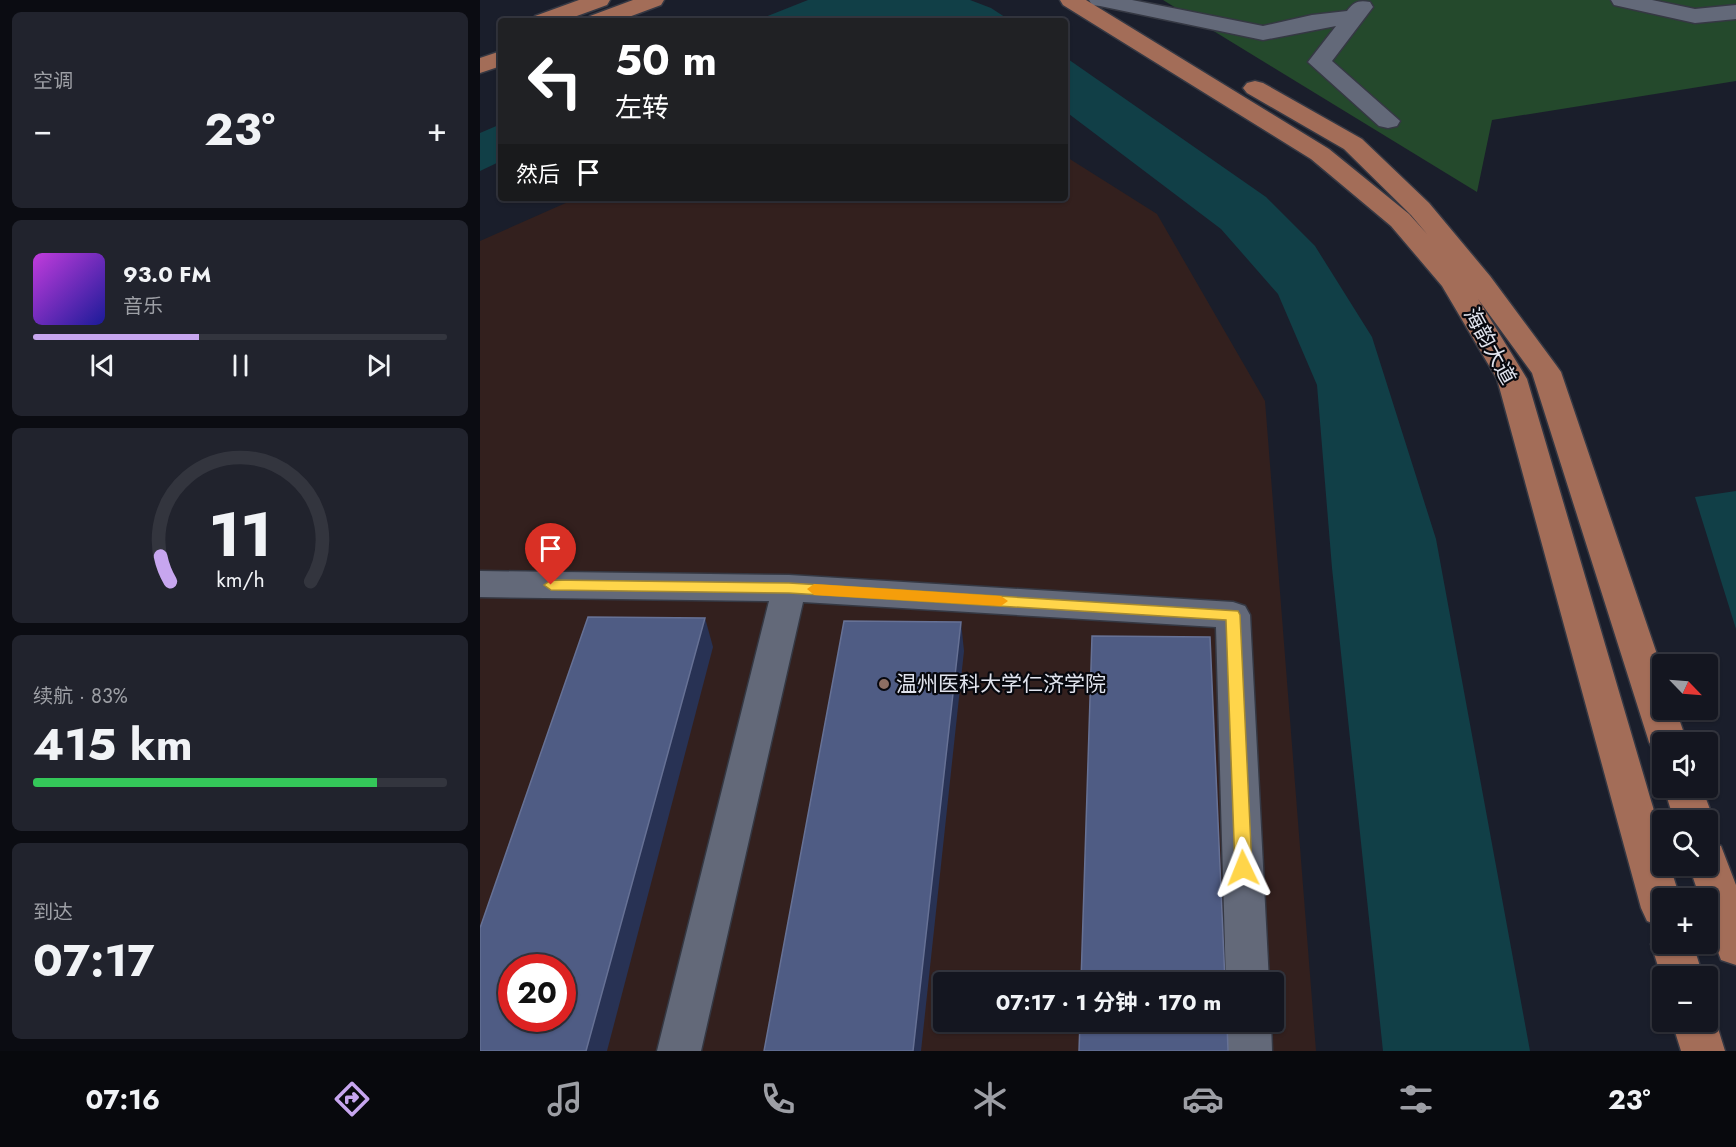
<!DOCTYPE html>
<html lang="zh">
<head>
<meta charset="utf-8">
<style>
  :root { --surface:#141620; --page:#21232d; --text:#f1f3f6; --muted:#9d9fa5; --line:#33353e; --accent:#c7a6ef }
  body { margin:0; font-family:Jost,"Noto Sans SC",sans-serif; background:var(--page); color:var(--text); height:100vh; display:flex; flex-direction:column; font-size:22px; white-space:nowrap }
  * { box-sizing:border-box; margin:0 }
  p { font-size:20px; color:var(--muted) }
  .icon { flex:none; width:33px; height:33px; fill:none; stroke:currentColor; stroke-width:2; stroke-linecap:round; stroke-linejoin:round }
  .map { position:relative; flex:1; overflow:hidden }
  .side { display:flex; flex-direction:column; gap:12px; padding:12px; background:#0b0c12; width:480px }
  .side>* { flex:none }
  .top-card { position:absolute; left:18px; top:18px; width:570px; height:183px; border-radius:6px; box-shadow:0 2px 4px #0004,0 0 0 2px var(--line); background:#202124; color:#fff; overflow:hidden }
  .needle { width:39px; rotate:115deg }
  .buttons { position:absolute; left:1172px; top:654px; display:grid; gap:12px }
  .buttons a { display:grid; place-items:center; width:66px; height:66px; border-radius:6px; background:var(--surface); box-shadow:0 2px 4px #0004,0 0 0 2px var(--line); font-size:30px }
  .speed { position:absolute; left:18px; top:954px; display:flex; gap:12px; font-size:30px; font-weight:700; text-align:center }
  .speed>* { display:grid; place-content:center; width:78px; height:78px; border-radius:50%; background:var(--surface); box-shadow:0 2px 4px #0004,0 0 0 2px var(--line); line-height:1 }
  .speed .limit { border:9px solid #d22; background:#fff; color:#111 }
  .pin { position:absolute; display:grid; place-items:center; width:51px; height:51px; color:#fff; margin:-62px -26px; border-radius:50% 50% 50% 0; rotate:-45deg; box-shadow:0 0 6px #0007 }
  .pin .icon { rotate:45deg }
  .me { position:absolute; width:66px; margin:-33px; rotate:358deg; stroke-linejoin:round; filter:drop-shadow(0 0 4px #0008) }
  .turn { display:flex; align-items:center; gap:21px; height:126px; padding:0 18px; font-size:27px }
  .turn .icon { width:78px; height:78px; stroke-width:2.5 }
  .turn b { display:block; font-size:42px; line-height:51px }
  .then { display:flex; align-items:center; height:57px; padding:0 18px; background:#0003; gap:12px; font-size:22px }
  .big { font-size:45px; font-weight:700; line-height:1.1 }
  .side .widget { flex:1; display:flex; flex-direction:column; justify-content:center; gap:9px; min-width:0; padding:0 21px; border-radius:9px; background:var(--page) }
  .side .dial { align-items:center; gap:0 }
  .dial svg { height:156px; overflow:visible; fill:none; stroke:var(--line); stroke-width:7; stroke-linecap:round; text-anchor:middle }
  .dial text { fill:var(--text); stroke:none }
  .song { display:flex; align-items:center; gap:18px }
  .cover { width:72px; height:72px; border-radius:9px; background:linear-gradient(135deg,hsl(290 70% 55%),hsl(240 70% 35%)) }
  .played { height:6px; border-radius:3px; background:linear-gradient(90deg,var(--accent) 40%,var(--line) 40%) }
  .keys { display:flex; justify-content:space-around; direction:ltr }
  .heat { display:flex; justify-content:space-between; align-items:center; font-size:33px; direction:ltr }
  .charge { height:9px; border-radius:4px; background:linear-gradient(90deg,#34c759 83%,var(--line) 0) }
  .trip { position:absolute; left:453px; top:972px; width:351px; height:60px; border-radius:6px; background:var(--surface); box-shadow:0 2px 4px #0004,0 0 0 2px var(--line); font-weight:700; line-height:60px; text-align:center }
  .menu { display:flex; height:96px; justify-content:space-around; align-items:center; background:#08090d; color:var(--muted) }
  .menu .icon { width:42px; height:42px }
  .menu .current { color:var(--accent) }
  .menu b { font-size:27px; color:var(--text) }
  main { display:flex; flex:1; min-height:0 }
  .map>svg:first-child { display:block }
  .education { fill:#33201e; fill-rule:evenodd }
  .green { fill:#24492c }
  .water { fill:#113f47 }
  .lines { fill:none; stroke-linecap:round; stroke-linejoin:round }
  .minor-casing { stroke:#353843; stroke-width:3 }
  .major-casing { stroke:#353843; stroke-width:3 }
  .minor { fill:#636979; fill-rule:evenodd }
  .major { fill:#a36d58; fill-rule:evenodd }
  .shaded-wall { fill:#283254 }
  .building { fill:#4f5c84; stroke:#667195; stroke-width:1.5; fill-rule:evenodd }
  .route { fill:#ffd54a; stroke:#a68a30; stroke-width:1.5 }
  .slow { fill:#f59e0b }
  .education-dot { fill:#8d6e63; stroke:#07080e; stroke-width:2 }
  .labels { text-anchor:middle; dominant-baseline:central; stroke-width:4.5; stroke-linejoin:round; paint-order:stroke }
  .street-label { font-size:21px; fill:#e0e3ed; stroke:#07080e }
  .poi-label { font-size:21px; fill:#e0e3ed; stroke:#07080e; text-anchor:start }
</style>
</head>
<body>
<main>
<section class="side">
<div class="widget"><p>空调</p>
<div class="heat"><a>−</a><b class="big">23°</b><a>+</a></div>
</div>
<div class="widget">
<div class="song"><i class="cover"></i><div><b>93.0 FM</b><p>音乐</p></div></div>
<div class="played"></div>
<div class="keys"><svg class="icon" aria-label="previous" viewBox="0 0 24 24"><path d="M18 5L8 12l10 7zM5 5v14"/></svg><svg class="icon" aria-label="pause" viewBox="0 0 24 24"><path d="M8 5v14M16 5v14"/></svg><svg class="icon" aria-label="next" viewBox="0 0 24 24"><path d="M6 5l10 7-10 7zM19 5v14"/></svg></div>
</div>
<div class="widget dial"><svg viewBox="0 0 100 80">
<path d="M14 69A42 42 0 1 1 86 69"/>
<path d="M14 69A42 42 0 0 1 9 56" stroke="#c7a6ef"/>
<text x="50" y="56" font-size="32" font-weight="700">11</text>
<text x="50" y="72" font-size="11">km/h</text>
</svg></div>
<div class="widget"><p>续航 · 83%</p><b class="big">415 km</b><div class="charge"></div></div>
<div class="widget"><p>到达</p><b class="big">07:17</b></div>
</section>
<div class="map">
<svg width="1256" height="1051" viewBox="0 0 1256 1051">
  <rect width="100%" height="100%" fill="#1a1e2b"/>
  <!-- education -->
  <path class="education" d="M585 156 677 214 785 401 836 1051H0V241L97 198H585ZM32 968H82V1018H32ZM464 982H794V1022H464Z"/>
  <!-- green -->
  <polygon class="green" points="683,0 1256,0 1256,81 1012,120 997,192"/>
  <!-- water -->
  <g class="water">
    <polygon points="328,0 490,0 511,8 531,21 275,21"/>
    <polygon points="585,57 786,197 835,246 892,337 956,539 1050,1051 903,1051 852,568 837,385 798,294 741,229 585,111"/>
    <polygon points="21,124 21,161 0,171 0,133"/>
    <polygon points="1256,491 1256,629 1215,497"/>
  </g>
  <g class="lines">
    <!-- minor casing -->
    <g class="minor-casing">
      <g id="minor">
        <path d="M609 0H652L783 26 832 15 867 11C874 2 878 0 890 2L893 7 852 61 920 121 917 126 908 128 899 126 828 62 856 26 783 40 620 6 612 5Z"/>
        <polygon points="1131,0 1172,0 1215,9 1256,5 1256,19 1215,23 1134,5"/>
        <polygon points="0,571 309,575 753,602 765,606 770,615 789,982 746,982 736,627 323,602 221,1051 177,1051 289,601 0,597"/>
        <polygon points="747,1022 791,1022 792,1051 748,1051"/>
      </g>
    </g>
    <!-- major casing -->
    <g class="major-casing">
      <g id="major">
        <polygon points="99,0 130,0 127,5 83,21 52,21 55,16"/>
        <polygon points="153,0 184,0 181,5 138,21 107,21 110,16"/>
        <polygon points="580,0 606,0 849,149 929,214 947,234 931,215 864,149 767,93 763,88 767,83 775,81 783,83 882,139 949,203 1010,276 1076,365 1081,372 1182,669 1182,710 1196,710 1207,742 1182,742 1182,756 1175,753 1169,742 1052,373 998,299 1047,379 1182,838 1182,866 1190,866 1200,898 1182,898 1182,927 1167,921 1161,908 1017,379 962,286 911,226 831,159 583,5"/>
        <polygon points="21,51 21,66 0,73 0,58"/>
        <polygon points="1184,788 1222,788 1234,820 1228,832 1227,820 1194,820"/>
        <polygon points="1227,841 1241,846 1256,885 1256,965 1241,960 1227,922 1227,898 1220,898 1209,866 1227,866"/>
        <polygon points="1182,928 1182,944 1213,944 1223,976 1182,976 1182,979 1171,944 1177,930"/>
        <polygon points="1227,1006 1236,1022 1245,1051 1201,1051 1192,1022 1227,1022"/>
      </g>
    </g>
    <!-- minor -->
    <use href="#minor" class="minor"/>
    <!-- major -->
    <use href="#major" class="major"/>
  </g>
  <!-- shaded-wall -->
  <g class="shaded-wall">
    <polygon points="225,618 233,647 127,1051 106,1051"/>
    <polygon points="481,622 484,651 441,1051 433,1051"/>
  </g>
  <!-- building -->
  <g class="building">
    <path d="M108 617 225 618 106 1051H0V928ZM32 968H82V1018H32Z"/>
    <polygon points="364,621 481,622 433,1051 284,1051"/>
    <polygon points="612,636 730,637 745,982 601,982"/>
    <polygon points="600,1022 747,1022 748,1051 599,1051"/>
  </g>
  <!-- route -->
  <polygon class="route" points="71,580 309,583 758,611 760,615 772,868 769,873 763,875 757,873 755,868 746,620 309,593 71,590 64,585"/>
  <!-- slow -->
  <polygon class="slow" points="334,584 521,596 528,601 521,606 334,595 327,589"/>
  <!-- markers -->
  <circle class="education-dot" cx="404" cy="684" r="6"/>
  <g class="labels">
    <!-- street labels -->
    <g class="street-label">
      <text transform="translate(1010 346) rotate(61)">海韵大道</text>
    </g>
    <!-- poi labels -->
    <g class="poi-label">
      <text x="416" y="684">温州医科大学仁济学院</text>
    </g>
  </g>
</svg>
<div class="buttons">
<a><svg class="needle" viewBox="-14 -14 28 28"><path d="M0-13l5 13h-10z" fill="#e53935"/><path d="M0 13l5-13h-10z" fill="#9d9fa5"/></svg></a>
<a><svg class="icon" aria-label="sound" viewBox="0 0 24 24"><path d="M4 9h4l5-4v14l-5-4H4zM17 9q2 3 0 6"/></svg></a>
<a><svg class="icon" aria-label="search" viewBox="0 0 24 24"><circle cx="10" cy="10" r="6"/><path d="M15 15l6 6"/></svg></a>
<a>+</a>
<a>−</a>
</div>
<div class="speed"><div class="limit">20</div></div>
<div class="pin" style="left:71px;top:585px;background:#d93025"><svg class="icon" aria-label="arrive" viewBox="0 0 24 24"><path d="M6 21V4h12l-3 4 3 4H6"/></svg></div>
<svg class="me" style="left:763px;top:868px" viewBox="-20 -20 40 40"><path d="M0-17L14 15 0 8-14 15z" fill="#ffd54a" stroke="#fff" stroke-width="4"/></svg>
<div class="trip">07:17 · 1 分钟 · 170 m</div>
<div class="top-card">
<div class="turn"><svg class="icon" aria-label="left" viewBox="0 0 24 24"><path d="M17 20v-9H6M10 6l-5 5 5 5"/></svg><div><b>50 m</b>左转</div></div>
<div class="then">然后<svg class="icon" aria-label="arrive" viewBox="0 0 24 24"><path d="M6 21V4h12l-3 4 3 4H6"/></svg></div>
</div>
</div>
</main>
<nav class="menu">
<b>07:16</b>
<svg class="icon current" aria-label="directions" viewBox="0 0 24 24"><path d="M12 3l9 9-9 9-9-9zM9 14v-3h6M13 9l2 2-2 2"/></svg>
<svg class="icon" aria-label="music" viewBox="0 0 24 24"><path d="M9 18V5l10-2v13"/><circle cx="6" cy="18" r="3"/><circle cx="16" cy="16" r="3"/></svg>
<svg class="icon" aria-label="phone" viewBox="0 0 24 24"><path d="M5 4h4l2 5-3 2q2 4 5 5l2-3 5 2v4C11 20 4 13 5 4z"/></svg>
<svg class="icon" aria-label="climate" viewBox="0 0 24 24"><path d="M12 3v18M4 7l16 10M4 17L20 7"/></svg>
<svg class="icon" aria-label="car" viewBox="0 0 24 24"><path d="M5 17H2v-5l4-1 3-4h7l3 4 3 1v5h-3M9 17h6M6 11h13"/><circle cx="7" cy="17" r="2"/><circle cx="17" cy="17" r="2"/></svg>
<svg class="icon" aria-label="filters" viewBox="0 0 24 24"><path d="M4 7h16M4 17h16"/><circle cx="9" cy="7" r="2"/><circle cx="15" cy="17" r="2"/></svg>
<b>23°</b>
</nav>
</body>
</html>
